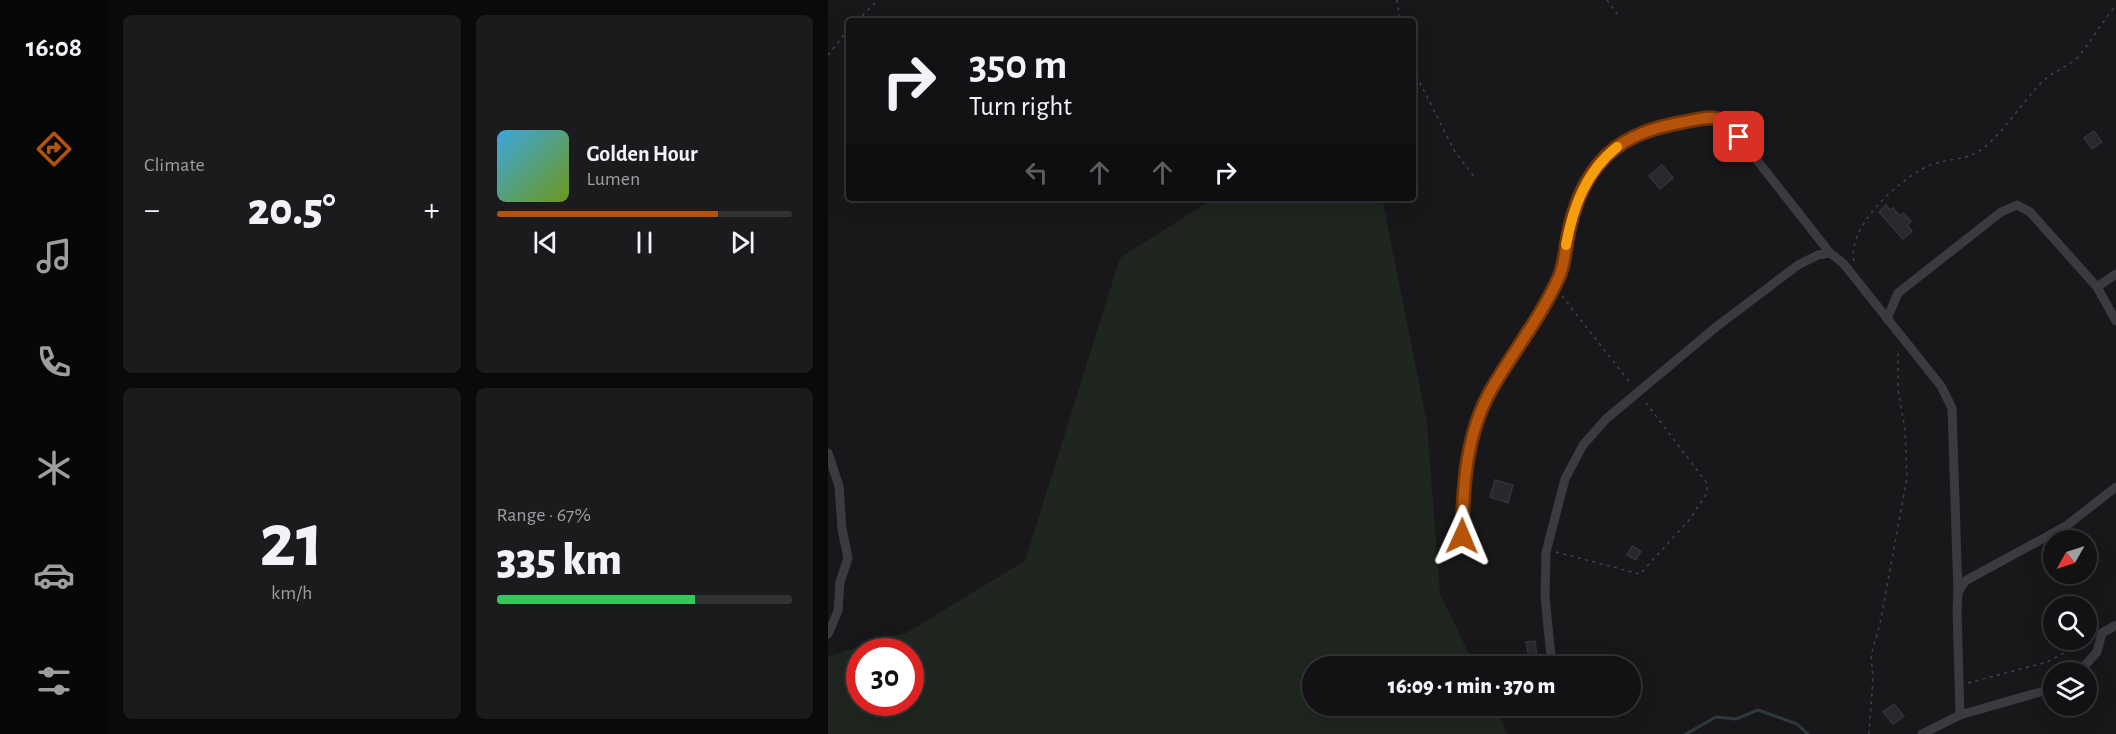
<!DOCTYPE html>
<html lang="en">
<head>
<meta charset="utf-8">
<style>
  :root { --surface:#121214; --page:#1b1b1d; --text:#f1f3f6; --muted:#9c9ea0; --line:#313234; --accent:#b45309 }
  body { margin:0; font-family:"Alegreya Sans",sans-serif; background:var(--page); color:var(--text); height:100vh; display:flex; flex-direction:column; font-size:22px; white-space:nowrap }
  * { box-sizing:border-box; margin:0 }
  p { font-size:20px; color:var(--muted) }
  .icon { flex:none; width:33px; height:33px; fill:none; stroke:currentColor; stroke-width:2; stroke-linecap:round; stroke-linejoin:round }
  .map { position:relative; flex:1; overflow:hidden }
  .panel { display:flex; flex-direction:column; gap:15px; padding:15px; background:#0a0a0b; width:720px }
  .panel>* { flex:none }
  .hud { position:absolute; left:18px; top:18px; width:570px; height:183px; border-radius:6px; box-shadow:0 6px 24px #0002,0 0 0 2px var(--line); background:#121214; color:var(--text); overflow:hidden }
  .needle { width:39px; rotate:231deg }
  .controls { position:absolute; left:1215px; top:530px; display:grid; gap:12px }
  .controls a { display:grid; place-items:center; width:54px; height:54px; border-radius:50%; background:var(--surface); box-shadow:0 6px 24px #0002,0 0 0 2px var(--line); font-size:30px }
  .speed { position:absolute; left:18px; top:638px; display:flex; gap:12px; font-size:30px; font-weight:700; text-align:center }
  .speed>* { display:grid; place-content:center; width:78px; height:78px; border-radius:50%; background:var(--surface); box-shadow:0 6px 24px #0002,0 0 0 2px var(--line); line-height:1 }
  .speed .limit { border:9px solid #d22; background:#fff; color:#111 }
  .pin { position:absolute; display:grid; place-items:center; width:51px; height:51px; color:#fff; margin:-26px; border-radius:12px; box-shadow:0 3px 9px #0006 }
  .me { position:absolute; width:66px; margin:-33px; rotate:1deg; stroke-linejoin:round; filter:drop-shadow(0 0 4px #0008) }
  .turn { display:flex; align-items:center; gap:21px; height:126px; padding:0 24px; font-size:27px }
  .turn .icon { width:78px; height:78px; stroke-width:2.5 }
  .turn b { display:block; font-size:42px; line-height:51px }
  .lanes { display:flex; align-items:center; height:57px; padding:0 24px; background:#0003; justify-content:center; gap:30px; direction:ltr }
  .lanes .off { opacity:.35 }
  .big { font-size:45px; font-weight:800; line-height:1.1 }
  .panel .widget { flex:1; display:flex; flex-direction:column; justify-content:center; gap:9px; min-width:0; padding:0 21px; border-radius:9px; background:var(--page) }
  .panel .dial { align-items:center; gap:0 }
  .dial b { font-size:78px; line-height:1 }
  .song { display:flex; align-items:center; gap:18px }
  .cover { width:72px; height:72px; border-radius:9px; background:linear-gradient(135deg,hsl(200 70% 55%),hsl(80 70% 35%)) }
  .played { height:6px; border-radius:3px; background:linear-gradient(90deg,var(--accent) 75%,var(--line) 75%) }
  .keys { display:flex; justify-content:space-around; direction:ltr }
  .heat { display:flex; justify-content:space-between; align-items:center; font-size:33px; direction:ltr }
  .charge { height:9px; border-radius:4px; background:linear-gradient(90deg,#34c759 67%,var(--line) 0) }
  .panel .tiles { flex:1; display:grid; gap:15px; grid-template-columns:repeat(2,1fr) }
  .trip { position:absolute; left:474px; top:656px; width:339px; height:60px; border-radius:30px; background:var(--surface); box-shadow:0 6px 24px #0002,0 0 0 2px var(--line); font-weight:800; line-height:60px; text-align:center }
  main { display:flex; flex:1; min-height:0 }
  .tabs { display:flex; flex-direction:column; width:108px; justify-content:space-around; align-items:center; background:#070708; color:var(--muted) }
  .tabs .icon { width:42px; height:42px }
  .tabs .active { color:var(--accent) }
  .tabs b { font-size:27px; color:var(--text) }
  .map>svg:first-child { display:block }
  .green { fill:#1e261f; fill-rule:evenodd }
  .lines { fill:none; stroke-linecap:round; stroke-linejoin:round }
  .stream { stroke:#2e383f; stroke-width:3 }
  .building { fill:#28292c; stroke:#323337; stroke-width:1.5 }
  .path { stroke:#3f4247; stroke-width:1.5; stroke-dasharray:3 4.5; stroke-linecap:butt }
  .minor { stroke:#393b40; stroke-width:9 }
  .route-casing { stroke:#753606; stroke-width:15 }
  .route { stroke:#b45309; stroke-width:10 }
  .slow { stroke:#f59e0b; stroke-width:10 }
</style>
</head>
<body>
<main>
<nav class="tabs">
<b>16:08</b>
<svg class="icon active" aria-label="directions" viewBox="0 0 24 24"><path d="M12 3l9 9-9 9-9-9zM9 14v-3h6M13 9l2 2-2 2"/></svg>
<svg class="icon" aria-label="music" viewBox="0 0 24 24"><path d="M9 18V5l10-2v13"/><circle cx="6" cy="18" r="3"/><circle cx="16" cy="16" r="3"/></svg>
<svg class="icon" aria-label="phone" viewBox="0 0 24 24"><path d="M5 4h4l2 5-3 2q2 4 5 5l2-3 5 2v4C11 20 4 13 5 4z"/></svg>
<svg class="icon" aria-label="climate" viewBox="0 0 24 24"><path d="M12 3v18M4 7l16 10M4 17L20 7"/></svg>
<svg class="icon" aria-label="car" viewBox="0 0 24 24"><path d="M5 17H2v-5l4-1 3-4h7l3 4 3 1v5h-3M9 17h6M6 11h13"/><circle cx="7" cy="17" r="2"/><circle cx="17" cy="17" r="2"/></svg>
<svg class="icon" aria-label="filters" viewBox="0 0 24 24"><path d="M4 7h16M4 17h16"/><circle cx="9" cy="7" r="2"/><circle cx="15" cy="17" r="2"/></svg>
</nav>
<section class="panel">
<div class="tiles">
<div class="widget"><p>Climate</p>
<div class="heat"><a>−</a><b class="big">20.5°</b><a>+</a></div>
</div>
<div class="widget">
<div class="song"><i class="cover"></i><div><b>Golden Hour</b><p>Lumen</p></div></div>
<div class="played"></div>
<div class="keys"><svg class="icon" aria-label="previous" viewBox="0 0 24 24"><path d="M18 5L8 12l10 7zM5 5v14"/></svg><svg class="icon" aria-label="pause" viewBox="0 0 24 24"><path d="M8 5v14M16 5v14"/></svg><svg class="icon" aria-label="next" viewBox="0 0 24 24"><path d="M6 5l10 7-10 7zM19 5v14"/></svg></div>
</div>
<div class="widget dial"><b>21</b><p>km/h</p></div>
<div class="widget"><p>Range · 67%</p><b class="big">335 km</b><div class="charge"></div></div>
</div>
</section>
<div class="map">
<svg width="1288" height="734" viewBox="0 0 1288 734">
  <rect width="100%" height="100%" fill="#18181b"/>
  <!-- green -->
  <path class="green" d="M386 198H554L599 423 612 594 647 666H484V705H666L680 734H0V656L78 633 197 561 292 258ZM32 651H82V702H32Z"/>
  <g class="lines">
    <!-- stream -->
    <polyline class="stream" points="858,734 888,717 908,719 930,710 969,724 980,734"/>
  </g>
  <!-- building -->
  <g class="building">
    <polygon points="1266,131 1274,142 1264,149 1256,138"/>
    <polygon points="834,165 845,178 832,189 821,176"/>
    <polygon points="1058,205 1062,210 1065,208 1072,216 1075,213 1083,221 1079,226 1084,231 1075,239 1051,212"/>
    <polygon points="667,480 685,485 680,503 662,497"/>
    <polygon points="804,546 813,551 808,560 799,555"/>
    <polygon points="707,641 709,657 701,658 698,642"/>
    <polygon points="1066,704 1076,716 1065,724 1055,712"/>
  </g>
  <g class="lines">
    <!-- path -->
    <g class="path">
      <polyline points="569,0 572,21"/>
      <polyline points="779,0 790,15"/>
      <polyline points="29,21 50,0"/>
      <polyline points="0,55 21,29"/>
      <polyline points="585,69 627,152 648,179"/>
      <path d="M1026 261C1019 227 1068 183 1096 168 1119 156 1138 164 1159 145 1179 127 1194 103 1213 83 1223 72 1239 68 1250 57 1264 41 1273 22 1288 6"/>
      <polyline points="734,296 803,384"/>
      <polyline points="728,552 812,574 862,519 879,493 879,483 815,399"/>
      <polyline points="1140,683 1219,662 1262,639"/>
      <polyline points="1041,734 1045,679 1043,655 1052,624 1079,478 1077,430 1070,389 1070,349"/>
    </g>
    <!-- minor -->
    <g class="minor">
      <polyline points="1269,287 1288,274"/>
      <polyline points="1059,319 1070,293 1173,212 1189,205 1202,212 1269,287 1288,321"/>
      <polyline points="0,453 11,486 14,529 20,558 12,582 10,611 0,634"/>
      <path d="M634 535C636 486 638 434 663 390 685 352 712 317 731 277 740 259 740 234 744 215 746 206 751 198 755 190 773 155 800 136 838 126 859 120 879 113 899 122L1002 253"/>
      <polyline points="724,666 717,597 718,552 737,479 755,445 778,419 888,327 970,265 990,255 1002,253 1015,263 1113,386 1124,408 1130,593"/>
      <polyline points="1251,672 1269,652 1274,633 1288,625"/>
      <polyline points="1132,715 1129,610 1130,593 1137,581 1238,526 1288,487"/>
      <polyline points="1094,734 1132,715 1226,688"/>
    </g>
  </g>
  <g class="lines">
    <!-- route casing -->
    <g class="route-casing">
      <path id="route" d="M634 536C635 486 638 434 663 390 685 352 713 317 731 277 736 266 737 253 739 241 744 211 755 179 778 156 800 135 828 127 856 122 885 116 892 113 911 137"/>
    </g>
    <!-- route -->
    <use href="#route" class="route"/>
    <!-- slow -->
    <path class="slow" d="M738 245C745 207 758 172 789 147"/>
  </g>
</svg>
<div class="controls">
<a><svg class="needle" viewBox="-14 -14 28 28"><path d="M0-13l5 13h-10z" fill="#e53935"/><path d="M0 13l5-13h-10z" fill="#9c9ea0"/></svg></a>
<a><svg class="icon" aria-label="search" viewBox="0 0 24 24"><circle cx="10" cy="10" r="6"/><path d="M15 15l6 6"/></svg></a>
<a><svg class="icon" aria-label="layers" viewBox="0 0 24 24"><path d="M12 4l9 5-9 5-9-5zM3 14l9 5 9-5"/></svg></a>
</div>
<div class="speed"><div class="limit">30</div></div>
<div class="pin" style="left:911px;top:137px;background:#d93025"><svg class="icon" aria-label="arrive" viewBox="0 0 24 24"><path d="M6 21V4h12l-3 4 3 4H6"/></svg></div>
<svg class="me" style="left:634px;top:536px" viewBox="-20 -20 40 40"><path d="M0-17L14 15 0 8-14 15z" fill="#b45309" stroke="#fff" stroke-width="4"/></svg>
<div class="trip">16:09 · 1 min · 370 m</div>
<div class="hud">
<div class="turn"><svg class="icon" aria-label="right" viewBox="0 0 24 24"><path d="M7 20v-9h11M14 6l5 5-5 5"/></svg><div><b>350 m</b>Turn right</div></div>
<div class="lanes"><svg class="icon off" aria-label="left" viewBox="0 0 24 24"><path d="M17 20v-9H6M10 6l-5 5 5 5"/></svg><svg class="icon off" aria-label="ahead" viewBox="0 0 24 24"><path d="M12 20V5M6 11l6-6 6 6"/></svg><svg class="icon off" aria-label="ahead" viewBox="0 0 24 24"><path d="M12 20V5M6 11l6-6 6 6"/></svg><svg class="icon" aria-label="right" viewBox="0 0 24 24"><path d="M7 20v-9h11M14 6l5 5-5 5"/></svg></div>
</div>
</div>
</main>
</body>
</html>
